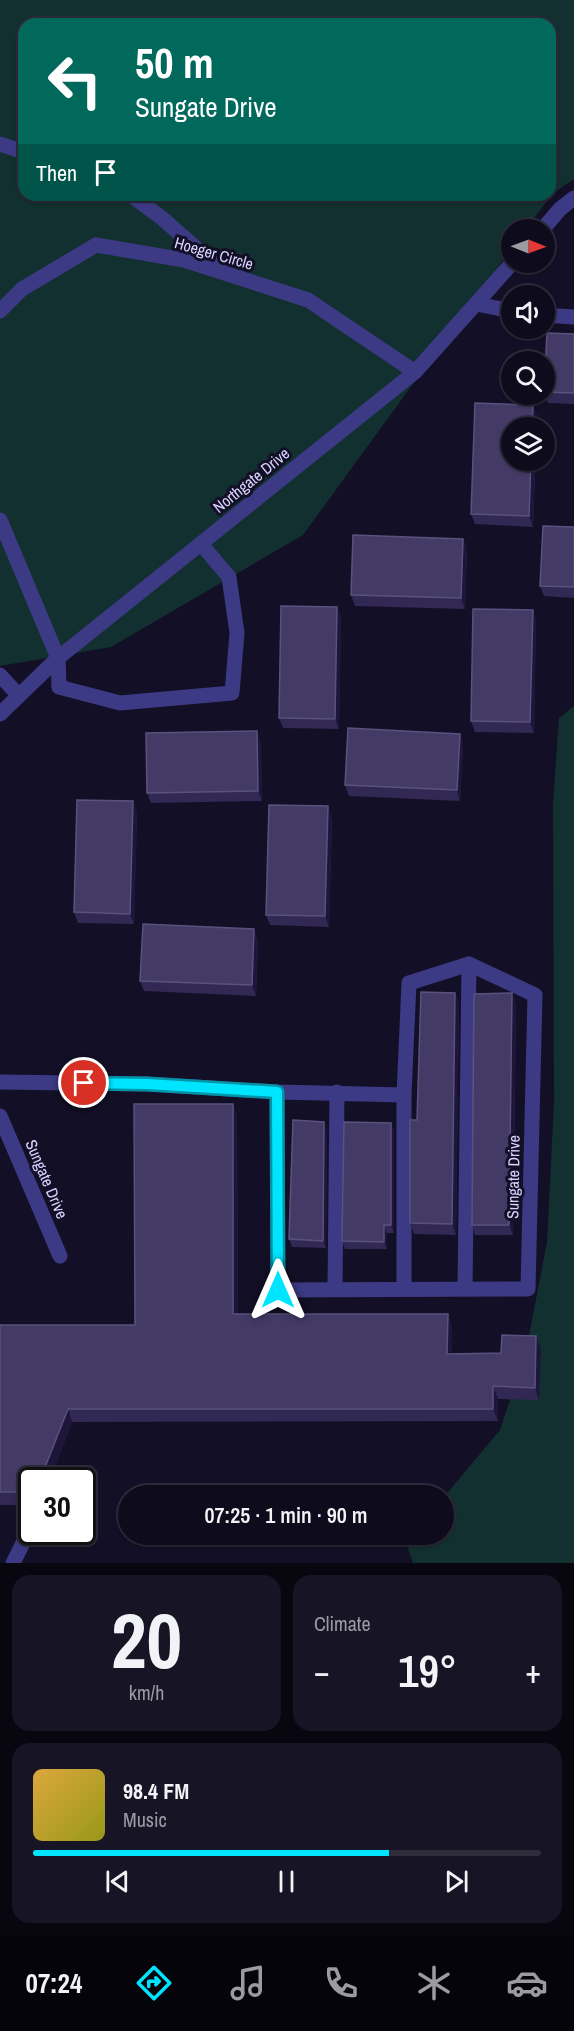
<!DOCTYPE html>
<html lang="en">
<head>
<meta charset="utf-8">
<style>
  :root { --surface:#0e0b1c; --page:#171425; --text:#f1f3f6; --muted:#9b9ba3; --line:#2e2b3b; --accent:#00e5ff }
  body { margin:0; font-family:"Archivo Narrow",sans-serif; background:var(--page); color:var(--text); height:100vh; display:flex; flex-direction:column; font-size:22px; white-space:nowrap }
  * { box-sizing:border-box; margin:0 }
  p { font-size:20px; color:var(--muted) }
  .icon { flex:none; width:33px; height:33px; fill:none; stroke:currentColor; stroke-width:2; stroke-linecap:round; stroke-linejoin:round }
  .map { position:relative; height:1563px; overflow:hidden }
  .side { display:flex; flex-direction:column; gap:12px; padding:12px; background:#08060f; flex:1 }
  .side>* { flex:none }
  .top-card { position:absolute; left:18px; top:18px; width:538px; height:183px; border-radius:18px; box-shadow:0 2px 4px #0004,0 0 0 2px var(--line); background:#00695c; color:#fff; overflow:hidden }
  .needle { width:39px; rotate:91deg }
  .buttons { position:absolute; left:501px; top:219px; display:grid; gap:12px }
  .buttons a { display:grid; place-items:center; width:54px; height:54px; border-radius:50%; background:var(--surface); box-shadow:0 2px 4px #0004,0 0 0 2px var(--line); font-size:30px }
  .speed { position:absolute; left:18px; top:1467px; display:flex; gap:12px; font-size:30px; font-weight:700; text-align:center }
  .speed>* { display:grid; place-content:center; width:78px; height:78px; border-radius:50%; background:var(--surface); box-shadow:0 2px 4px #0004,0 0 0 2px var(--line); line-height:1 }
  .speed .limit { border:3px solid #111; border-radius:9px; background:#fff; color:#111 }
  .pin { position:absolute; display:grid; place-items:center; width:51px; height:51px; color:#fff; margin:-26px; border:3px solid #fff; border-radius:50%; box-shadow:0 2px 6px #0007 }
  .me { position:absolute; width:66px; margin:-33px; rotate:0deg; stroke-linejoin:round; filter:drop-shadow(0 0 4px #0008) }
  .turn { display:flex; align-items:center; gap:21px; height:126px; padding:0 18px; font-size:27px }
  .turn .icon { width:78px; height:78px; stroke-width:2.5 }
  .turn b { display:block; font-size:42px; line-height:51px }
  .then { display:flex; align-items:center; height:57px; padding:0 18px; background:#0003; gap:12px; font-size:22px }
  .big { font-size:45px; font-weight:600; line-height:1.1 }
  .side .widget { flex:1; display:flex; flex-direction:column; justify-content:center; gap:9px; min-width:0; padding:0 21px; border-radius:18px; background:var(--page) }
  .side .dial { align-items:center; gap:0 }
  .dial b { font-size:78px; line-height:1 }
  .song { display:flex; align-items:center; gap:18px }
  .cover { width:72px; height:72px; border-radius:9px; background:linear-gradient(135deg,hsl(40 70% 55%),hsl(60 70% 35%)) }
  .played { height:6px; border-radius:3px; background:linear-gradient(90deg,var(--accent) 70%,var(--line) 70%) }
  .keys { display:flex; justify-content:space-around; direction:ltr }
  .heat { display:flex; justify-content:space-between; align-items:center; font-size:33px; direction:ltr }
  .side .tiles { flex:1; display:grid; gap:12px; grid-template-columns:1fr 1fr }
  .widget:last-child { grid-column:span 2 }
  .trip { position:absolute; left:118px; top:1485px; width:336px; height:60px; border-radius:30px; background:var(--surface); box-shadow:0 2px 4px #0004,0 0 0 2px var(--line); font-weight:600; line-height:60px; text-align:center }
  .tabs { display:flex; height:96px; justify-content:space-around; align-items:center; background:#06040b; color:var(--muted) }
  .tabs .icon { width:42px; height:42px }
  .tabs .selected { color:var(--accent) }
  .tabs b { font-size:27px; color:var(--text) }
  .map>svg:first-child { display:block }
  .green { fill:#12302f; fill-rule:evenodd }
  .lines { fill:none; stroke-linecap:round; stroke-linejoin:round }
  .minor { stroke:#3d3a85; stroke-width:15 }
  .wall { fill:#312854 }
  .shaded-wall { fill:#1d163a }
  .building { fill:#433a66; stroke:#5a527e; stroke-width:1.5 }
  .route-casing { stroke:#0095a6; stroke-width:15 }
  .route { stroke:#00e5ff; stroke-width:10 }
  .labels { text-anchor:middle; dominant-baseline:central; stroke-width:6; stroke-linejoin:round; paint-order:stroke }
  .street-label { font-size:16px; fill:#d9d4ff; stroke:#130f26 }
</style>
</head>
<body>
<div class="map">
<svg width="574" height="1563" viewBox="0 0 574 1563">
  <rect width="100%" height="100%" fill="#130f26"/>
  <!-- green -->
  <g class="green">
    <path d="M0 0H574V179L552 194 526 229 512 230 511 249 303 535 111 647 0 666ZM24 24H550V195H24Z"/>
    <polygon points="574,706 574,1563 413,1563 408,1549 418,1535 444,1534 444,1497 500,1430 526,1351 547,1242 554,1102 553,803 559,718"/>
  </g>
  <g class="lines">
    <!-- minor -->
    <g class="minor">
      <polyline points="0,144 24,152"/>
      <polyline points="131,195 163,219 222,271"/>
      <polyline points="542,230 560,209 574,198"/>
      <polyline points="476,304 512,311"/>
      <polyline points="0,311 22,289 96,245 184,260 308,300 415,372"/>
      <polyline points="544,315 574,317"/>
      <polyline points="0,520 58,658 59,687 120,703 232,693 237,633 229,577 201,544"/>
      <polyline points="0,675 19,696"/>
      <polyline points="0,714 58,658 415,372 513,262"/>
      <polyline points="0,1082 147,1084 277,1092 404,1095 409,983 469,964 535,995 528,1289 278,1290 277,1092"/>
      <polyline points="0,1116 60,1256"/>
      <polyline points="335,1289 337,1092"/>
      <polyline points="404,1289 404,1095"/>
      <polyline points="465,1289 469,964"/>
      <polyline points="13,1563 32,1525"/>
    </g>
  </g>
  <!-- wall -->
  <g class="wall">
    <polygon points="574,334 574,404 548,403 544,394 544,383"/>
    <polygon points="533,405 537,416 533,527 475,524 471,514"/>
    <polygon points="574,527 574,598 544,596 540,586"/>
    <polygon points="463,539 467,549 465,609 355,606 351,595"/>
    <polygon points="533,610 536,621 534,733 475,732 471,721"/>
    <polygon points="341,617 339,729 283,728 279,718"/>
    <polygon points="460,734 463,744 460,801 349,796 345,785"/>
    <polygon points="261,742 262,801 151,803 147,793"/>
    <polygon points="328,806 332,817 329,927 270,925 266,915"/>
    <polygon points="137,812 134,924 78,923 74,912"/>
    <polygon points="258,940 256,996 144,991 140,981"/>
    <polygon points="455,993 459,1004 456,1235 414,1234 410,1223 417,1120"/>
    <polygon points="512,993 516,1004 513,1235 475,1235 472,1225"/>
    <polygon points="233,1104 237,1117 238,1314 448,1314 452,1327 452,1354 501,1353 536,1336 541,1349 539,1400 498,1399 498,1421 72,1422 50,1480 32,1480 32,1505 0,1505 0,1325 135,1325"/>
    <polygon points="327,1129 326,1248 292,1247 289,1239"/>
    <polygon points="394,1130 394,1233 387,1233 387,1249 345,1249 342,1241"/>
  </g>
  <!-- shaded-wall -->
  <g class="shaded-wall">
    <polygon points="533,405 537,416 536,428 532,428"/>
    <polygon points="531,460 535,460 533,527 529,516"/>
    <polygon points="463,539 467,549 465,609 461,598"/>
    <polygon points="337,607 341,617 339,729 335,719"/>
    <polygon points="533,610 536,621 534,733 530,722"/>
    <polygon points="257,731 261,742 262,801 258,791"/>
    <polygon points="460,734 463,744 460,801 457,790"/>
    <polygon points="133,801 137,812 134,924 130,914"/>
    <polygon points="328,806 332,817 329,927 325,916"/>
    <polygon points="254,929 258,940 256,996 252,985"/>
    <polygon points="455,993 459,1004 456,1235 452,1224"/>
    <polygon points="512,993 516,1004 513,1235 509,1225"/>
    <polygon points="233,1104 237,1117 238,1327 233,1314"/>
    <polygon points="324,1122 327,1129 326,1248 323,1241"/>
    <polygon points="391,1123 394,1130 394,1233 391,1225"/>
    <polygon points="384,1225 387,1233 387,1249 384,1242"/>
    <polygon points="448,1314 452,1327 452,1366 447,1354"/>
    <polygon points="536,1336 541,1349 539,1400 535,1388"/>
    <polygon points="493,1386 498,1399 498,1421 493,1409"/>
    <polygon points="68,1409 72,1422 50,1480 40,1480"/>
  </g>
  <!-- building -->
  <g class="building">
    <polygon points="547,333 574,334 574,393 544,392"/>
    <polygon points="475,403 533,405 532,428 512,428 512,460 531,460 529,516 471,514"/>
    <polygon points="543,526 574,527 574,587 540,586"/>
    <polygon points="353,535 463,539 461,598 351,595"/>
    <polygon points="281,606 337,607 335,719 279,718"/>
    <polygon points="473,609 533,610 530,722 471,721"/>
    <polygon points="348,728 460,734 457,790 345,785"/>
    <polygon points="257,731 258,791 147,793 146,733"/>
    <polygon points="77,800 133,801 130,914 74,912"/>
    <polygon points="269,805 328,806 325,916 266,915"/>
    <polygon points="143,924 254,929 252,985 140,981"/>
    <polygon points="421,992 455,993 452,1224 410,1223 410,1120 417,1120"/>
    <polygon points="512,993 509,1225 472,1225 474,994"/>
    <polygon points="134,1104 233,1104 233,1314 448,1314 447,1354 501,1353 502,1335 536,1336 535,1388 493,1386 493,1409 68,1409 40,1480 32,1480 32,1492 0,1492 0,1325 135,1325"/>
    <polygon points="293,1120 324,1122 323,1241 289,1239"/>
    <polygon points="344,1122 391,1123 391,1225 384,1225 384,1242 342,1241"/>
  </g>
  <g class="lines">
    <!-- route casing -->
    <g class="route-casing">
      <polyline id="route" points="84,1083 147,1084 277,1092 278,1290"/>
    </g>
    <!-- route -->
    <use href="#route" class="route"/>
  </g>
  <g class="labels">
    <!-- street labels -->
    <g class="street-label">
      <text transform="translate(214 253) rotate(16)">Hoeger Circle</text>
      <text transform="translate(251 480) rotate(-39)">Northgate Drive</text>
      <text transform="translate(513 1177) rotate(-89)">Sungate Drive</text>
      <text transform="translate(47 1179) rotate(67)">Sungate Drive</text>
    </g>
  </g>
</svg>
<div class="buttons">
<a><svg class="needle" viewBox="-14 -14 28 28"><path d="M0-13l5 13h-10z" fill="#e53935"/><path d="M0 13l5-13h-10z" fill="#9b9ba3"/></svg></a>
<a><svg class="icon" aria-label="sound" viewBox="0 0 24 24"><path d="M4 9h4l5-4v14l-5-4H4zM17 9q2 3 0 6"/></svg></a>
<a><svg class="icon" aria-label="search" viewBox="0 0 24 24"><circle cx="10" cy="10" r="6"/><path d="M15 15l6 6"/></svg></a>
<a><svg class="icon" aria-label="layers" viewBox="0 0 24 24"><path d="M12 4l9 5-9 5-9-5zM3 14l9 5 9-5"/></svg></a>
</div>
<div class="speed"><div class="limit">30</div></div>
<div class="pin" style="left:84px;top:1083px;background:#d93025"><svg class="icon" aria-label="arrive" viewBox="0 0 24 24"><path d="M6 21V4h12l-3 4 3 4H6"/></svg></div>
<svg class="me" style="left:278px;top:1290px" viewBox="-20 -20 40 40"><path d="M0-17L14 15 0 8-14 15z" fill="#00e5ff" stroke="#fff" stroke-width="4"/></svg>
<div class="trip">07:25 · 1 min · 90 m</div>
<div class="top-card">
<div class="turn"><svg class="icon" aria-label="left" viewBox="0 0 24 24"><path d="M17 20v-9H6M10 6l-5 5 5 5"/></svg><div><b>50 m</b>Sungate Drive</div></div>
<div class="then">Then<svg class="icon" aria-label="arrive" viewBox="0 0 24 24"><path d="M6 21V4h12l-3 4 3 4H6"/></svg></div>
</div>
</div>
<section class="side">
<div class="tiles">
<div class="widget dial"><b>20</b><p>km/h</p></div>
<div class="widget"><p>Climate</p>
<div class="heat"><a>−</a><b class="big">19°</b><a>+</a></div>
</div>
<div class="widget">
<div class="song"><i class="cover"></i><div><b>98.4 FM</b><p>Music</p></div></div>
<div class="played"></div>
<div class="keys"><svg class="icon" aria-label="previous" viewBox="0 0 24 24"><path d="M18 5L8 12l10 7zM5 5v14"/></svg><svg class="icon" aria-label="pause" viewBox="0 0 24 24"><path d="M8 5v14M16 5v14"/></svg><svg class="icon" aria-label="next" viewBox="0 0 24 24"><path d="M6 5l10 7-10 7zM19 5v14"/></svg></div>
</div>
</div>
</section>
<nav class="tabs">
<b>07:24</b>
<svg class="icon selected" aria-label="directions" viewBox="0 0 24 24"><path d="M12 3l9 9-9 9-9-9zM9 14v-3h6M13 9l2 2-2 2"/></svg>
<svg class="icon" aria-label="music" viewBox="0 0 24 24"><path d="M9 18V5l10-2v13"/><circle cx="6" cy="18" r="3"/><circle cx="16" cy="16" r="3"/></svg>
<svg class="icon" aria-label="phone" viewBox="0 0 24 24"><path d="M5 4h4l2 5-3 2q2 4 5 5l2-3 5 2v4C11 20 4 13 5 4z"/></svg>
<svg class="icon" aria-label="climate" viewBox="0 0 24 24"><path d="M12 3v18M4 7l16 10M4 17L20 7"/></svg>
<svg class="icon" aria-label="car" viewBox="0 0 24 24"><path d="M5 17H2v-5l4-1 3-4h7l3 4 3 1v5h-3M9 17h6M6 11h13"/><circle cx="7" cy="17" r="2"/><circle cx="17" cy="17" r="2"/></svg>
</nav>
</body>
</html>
